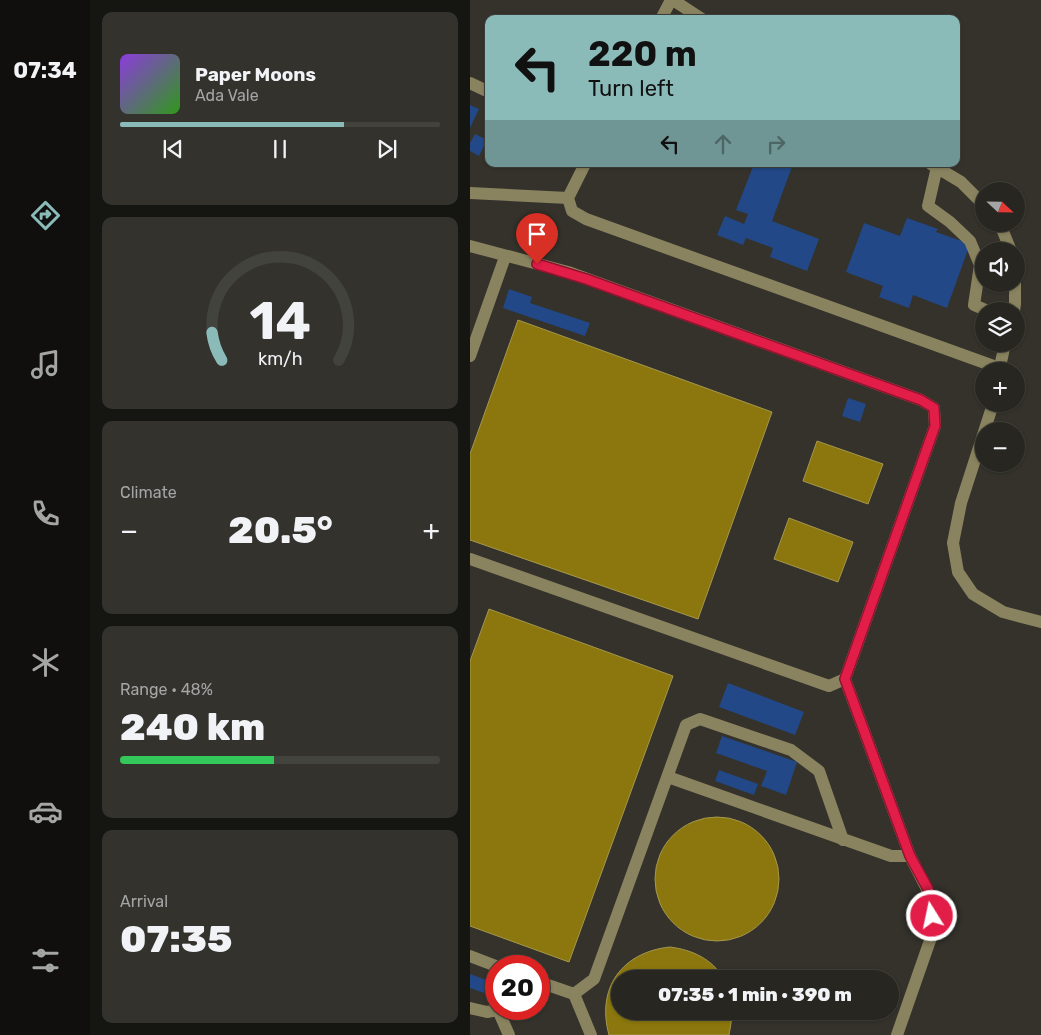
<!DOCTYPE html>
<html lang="en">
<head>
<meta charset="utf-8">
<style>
  :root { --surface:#272620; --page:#33322d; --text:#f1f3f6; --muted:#a4a5a5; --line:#43433e; --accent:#8bbbb9 }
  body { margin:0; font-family:Rubik,sans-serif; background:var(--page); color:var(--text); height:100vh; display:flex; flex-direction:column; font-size:19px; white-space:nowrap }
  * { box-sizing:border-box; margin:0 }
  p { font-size:16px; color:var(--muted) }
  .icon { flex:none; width:28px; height:28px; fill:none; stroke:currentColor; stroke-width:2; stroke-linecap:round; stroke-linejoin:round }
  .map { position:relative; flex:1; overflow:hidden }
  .sheet { display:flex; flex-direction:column; gap:12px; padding:12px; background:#151512; width:380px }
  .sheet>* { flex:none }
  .banner { position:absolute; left:15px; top:15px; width:475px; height:152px; border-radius:10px; box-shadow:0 1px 4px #0004,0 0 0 1px var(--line); background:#8bbbb9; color:#111; overflow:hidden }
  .needle { width:32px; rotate:112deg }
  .fabs { position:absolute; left:505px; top:182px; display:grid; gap:10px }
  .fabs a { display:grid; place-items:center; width:50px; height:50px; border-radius:50%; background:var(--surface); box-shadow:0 1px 4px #0004,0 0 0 1px var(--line); font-size:25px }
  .speed { position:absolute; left:15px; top:955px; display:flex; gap:10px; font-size:25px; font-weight:700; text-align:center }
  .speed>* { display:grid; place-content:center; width:65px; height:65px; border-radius:50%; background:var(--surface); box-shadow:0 1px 4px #0004,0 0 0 1px var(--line); line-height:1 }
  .speed .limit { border:8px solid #d22; background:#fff; color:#111 }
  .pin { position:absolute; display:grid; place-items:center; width:42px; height:42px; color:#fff; margin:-51px -21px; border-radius:50% 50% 50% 0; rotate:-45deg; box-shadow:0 0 5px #0007 }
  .pin .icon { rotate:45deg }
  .me { position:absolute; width:55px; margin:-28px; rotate:350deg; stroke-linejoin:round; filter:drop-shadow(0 0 4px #0008) }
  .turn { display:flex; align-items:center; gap:18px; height:105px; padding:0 20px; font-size:22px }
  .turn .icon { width:65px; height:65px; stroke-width:2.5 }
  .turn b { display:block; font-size:35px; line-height:42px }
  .lanes { display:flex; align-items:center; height:48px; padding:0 20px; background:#0003; justify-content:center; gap:25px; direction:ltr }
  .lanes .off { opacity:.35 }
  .big { font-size:38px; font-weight:800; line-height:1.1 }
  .sheet .widget { flex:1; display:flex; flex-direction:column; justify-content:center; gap:8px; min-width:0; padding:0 18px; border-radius:10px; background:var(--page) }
  .sheet .dial { align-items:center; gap:0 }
  .dial svg { height:130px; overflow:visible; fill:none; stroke:var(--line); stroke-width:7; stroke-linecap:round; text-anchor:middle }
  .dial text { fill:var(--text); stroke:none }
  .song { display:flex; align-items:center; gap:15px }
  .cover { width:60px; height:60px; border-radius:8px; background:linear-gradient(135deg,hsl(270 70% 55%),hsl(110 70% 35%)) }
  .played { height:5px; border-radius:2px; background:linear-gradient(90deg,var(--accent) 70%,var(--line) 70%) }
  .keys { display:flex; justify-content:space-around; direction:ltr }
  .heat { display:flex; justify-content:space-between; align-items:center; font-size:28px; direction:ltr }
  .charge { height:8px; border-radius:4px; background:linear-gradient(90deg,#34c759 48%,var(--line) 0) }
  .trip { position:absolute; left:141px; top:970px; width:288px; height:50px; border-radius:25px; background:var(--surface); box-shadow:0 1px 4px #0004,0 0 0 1px var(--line); font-weight:800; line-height:50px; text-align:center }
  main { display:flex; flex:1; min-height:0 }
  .menu { display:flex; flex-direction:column; width:90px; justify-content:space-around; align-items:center; background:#100f0d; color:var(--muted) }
  .menu .icon { width:35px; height:35px }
  .menu .on { color:var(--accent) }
  .menu b { font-size:22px; color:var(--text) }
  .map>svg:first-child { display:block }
  .water { fill:#8b770e; stroke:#a6984d }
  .building { fill:#224887 }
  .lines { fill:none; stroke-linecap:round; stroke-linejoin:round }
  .minor { stroke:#8a835f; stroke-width:12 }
  .route-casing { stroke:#92132f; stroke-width:12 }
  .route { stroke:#e11d48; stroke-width:9 }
</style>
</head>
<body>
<main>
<nav class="menu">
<b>07:34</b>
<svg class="icon on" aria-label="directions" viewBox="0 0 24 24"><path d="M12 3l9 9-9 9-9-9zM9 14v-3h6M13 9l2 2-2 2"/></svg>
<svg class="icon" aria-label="music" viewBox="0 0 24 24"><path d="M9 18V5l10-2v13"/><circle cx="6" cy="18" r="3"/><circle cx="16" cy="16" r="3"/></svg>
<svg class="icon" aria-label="phone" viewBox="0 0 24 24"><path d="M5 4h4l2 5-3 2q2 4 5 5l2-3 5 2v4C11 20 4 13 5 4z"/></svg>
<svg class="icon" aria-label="climate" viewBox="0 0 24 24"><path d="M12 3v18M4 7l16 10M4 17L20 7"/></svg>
<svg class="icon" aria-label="car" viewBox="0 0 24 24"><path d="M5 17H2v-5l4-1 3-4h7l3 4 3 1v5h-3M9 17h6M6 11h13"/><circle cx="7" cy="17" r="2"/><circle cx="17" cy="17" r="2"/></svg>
<svg class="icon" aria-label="filters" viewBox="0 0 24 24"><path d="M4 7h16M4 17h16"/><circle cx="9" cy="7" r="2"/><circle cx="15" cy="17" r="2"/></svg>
</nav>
<section class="sheet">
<div class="widget">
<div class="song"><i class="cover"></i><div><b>Paper Moons</b><p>Ada Vale</p></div></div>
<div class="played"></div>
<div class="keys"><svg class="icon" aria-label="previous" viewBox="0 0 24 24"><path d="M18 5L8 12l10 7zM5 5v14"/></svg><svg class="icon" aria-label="pause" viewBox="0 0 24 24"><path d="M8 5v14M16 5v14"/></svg><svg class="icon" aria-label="next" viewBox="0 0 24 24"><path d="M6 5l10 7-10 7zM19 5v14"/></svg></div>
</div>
<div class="widget dial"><svg viewBox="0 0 100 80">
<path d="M14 69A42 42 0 1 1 86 69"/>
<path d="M14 69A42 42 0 0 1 8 52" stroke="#8bbbb9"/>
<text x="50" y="56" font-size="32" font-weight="700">14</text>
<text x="50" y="72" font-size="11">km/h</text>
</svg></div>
<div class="widget"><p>Climate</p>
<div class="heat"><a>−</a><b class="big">20.5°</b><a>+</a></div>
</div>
<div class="widget"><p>Range · 48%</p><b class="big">240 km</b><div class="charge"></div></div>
<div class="widget"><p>Arrival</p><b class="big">07:35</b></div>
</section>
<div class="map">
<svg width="571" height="1035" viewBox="0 0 571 1035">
  <rect width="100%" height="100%" fill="#34322b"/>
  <!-- water -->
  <g class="water">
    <polygon points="48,320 302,412 228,619 0,540 0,454"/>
    <polygon points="347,441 413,464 398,504 333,481"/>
    <polygon points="319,518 383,542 368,582 304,559"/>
    <polygon points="19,609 203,676 99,962 0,926 0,661"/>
    <circle cx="247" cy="879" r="62"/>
    <path d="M200 947C223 950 242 959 254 979H150V1011H263L259 1035H139C126 988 152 952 200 947Z"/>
  </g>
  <!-- building -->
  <g class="building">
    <polygon points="0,105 9,109 0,128"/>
    <polygon points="5,134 17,140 9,156 0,151 0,143"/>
    <polygon points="284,164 323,164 302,221 349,239 337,271 300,257 303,248 276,238 273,245 247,235 255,216 274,224 278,214 266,210"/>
    <polygon points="437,218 468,229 466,232 500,244 477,308 443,295 439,308 409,297 413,286 376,272 394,223 430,236"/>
    <polygon points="39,289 62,297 60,303 120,323 115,336 33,308"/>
    <polygon points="378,398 396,404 390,422 372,416"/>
    <polygon points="258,683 334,712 325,735 249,707"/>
    <polygon points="252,736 327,762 316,795 291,786 297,771 246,753"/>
    <polygon points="249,770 288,784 284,795 245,781"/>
    <polygon points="0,974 22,982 17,994 0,988"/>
  </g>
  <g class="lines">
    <!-- minor -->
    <g class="minor">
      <polyline points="203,0 232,19"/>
      <polyline points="191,19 201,0"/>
      <polyline points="0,83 19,92"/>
      <polyline points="115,164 98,198 102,211 116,219 529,368"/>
      <polyline points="461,164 491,182 514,205"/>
      <polyline points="467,167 458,206 480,222 500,241 510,265 504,305 518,311"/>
      <polyline points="0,193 98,198"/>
      <polyline points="530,224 541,251"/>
      <polyline points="0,246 98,272 451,400 464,408 465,426 375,679 440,856 457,889 464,929 427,1035"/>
      <polyline points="544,311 545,304 545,284"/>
      <polyline points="0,356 35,257"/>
      <polyline points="529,371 535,344"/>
      <polyline points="523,404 491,503 483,543 488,572 503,594 533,612 571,622"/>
      <polyline points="0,559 359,686 375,679"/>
      <polyline points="198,777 421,856 440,856"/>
      <polyline points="0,956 26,966"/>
      <polyline points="69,982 104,994 121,1035"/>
      <polyline points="104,994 124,979 216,725 230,719 321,750 349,771 373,840"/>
      <polyline points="0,1008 17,1012 28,1010 28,1009"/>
      <polyline points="28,1010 39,1035"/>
    </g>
  </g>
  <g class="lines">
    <!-- route casing -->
    <g class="route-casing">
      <polyline id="route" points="67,264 116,279 451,400 464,408 465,426 375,679 440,856 458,889 462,916"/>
    </g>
    <!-- route -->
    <use href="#route" class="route"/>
  </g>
</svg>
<div class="fabs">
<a><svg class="needle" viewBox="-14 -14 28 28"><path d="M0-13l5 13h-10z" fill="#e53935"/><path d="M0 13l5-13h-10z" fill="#a4a5a5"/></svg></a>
<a><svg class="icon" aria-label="sound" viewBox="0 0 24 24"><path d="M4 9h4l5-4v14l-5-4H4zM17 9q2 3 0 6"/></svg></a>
<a><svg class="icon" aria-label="layers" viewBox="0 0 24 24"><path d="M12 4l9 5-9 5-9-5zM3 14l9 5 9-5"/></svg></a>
<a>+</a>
<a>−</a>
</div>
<div class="speed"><div class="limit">20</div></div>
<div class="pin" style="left:67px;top:264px;background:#d93025"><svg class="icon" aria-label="arrive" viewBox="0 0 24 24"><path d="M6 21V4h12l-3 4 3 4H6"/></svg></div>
<svg class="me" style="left:462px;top:916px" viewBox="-20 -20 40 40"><circle r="17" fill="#e11d48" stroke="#fff" stroke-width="3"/><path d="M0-11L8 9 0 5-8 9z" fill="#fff"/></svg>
<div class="trip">07:35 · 1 min · 390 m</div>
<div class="banner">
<div class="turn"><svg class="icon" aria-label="left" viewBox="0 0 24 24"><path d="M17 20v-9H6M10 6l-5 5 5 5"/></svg><div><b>220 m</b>Turn left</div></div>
<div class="lanes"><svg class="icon" aria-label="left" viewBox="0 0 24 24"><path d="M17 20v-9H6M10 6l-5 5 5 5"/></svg><svg class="icon off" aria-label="ahead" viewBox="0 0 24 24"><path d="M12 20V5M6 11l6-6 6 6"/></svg><svg class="icon off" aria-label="right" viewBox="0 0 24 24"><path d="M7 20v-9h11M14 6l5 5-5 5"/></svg></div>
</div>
</div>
</main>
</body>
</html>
